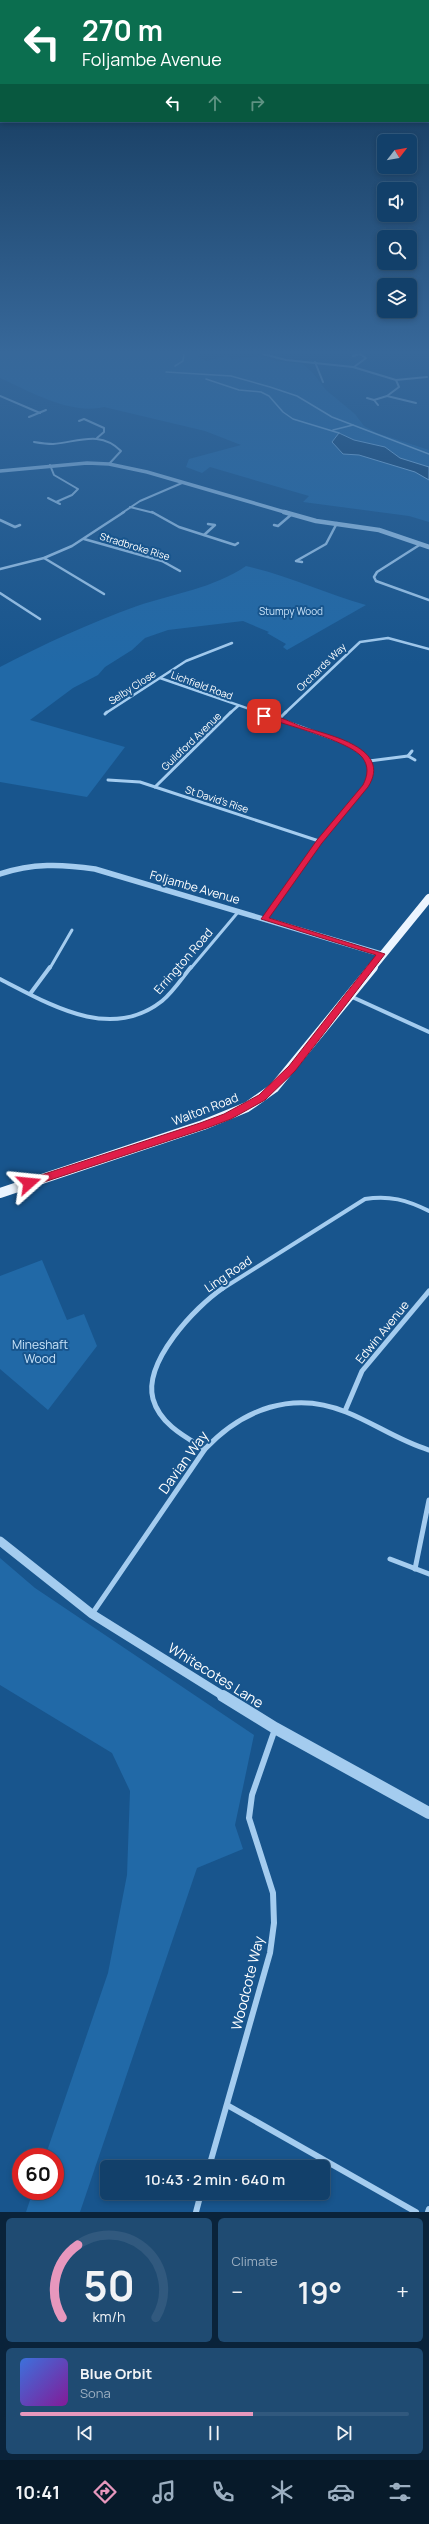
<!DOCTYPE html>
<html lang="en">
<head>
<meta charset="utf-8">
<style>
  :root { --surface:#12406a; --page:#1f4b72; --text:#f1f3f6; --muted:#9cafc1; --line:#31597e; --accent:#e797bd }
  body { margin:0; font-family:Manrope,sans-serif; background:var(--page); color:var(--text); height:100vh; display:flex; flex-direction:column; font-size:15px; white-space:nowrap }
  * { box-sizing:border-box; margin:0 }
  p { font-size:13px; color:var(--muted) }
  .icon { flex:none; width:22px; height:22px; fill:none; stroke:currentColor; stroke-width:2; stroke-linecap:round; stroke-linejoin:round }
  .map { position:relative; height:2212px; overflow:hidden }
  .drawer { display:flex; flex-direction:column; gap:6px; padding:6px; background:#0a233a; flex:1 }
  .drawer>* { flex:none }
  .banner { position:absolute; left:0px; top:0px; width:429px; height:122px; box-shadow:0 2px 6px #0003,0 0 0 1px var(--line); background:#0b6e4f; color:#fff; overflow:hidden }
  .needle { width:26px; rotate:59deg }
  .fabs { position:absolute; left:377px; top:134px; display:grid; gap:8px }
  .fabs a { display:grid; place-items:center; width:40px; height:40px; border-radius:6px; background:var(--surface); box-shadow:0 2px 6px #0003,0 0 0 1px var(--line); font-size:20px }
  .speed { position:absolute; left:12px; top:2148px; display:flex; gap:8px; font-size:20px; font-weight:700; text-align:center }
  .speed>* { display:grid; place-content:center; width:52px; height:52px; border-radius:50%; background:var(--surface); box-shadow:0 2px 6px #0003,0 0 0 1px var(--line); line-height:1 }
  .speed .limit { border:6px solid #d22; background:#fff; color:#111 }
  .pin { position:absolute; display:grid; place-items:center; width:34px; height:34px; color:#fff; margin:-17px; border-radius:8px; box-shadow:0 2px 6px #0006 }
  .me { position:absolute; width:44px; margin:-22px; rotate:72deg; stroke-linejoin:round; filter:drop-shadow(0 0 3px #0008) }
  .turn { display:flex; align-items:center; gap:14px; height:84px; padding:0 16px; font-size:18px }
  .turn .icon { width:52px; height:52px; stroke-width:2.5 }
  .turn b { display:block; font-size:28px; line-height:34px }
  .lanes { display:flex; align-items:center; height:38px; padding:0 16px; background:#0003; justify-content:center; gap:20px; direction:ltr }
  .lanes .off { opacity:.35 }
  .big { font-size:30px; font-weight:600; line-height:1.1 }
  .drawer .widget { flex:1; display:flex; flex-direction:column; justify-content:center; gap:6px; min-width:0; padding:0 14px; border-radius:6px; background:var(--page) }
  .drawer .dial { align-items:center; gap:0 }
  .dial svg { height:104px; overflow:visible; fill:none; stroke:var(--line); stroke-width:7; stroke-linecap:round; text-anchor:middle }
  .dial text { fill:var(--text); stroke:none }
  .song { display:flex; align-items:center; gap:12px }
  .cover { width:48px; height:48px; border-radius:6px; background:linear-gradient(135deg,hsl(220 70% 55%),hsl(290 70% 35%)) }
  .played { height:4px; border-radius:2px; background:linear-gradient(90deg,var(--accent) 60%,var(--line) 60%) }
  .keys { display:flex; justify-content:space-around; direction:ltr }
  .heat { display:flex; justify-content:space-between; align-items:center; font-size:22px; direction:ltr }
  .drawer .tiles { flex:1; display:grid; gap:6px; grid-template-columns:1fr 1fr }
  .widget:last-child { grid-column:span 2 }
  .trip { position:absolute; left:100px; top:2160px; width:230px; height:40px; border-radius:6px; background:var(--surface); box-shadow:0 2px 6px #0003,0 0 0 1px var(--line); font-weight:600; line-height:40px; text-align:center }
  .dock { display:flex; height:64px; justify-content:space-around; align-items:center; background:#071a2a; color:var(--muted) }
  .dock .icon { width:28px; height:28px }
  .dock .active { color:var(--accent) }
  .dock b { font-size:18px; color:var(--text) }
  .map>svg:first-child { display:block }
  .green { fill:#2169a7 }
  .water { fill:#103f6b; stroke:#97c8f1 }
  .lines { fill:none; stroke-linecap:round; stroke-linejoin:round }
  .stream { stroke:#97c8f1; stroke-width:1.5 }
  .minor-far5 { stroke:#a4ccef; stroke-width:2 }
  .minor-far4 { stroke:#a4ccef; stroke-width:2.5 }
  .minor-far3 { stroke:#a4ccef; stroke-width:3 }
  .minor-far2 { stroke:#a4ccef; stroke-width:4 }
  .minor-far1 { stroke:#a4ccef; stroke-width:5 }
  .minor { stroke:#a4ccef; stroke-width:6 }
  .tertiary-far4 { stroke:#a4ccef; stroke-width:3.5 }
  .tertiary-far3 { stroke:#a4ccef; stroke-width:4.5 }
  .tertiary-far2 { stroke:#a4ccef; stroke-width:5.5 }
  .tertiary-far1 { stroke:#a4ccef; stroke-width:9 }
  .tertiary { stroke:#a4ccef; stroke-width:12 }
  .primary-far1 { stroke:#ecf5ff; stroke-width:8 }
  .primary { stroke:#ecf5ff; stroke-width:10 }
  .route { fill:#e11d48; stroke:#92132f }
  .labels { text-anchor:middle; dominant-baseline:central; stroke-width:4; stroke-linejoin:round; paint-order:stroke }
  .far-street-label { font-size:10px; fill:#fff; stroke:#18558d }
  .far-park-label { font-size:10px; fill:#cae4fa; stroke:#18558d }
  .street-label { font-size:12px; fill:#fff; stroke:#18558d }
  .park-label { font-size:12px; fill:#cae4fa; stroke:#18558d }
  .near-street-label { font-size:14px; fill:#fff; stroke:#18558d }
</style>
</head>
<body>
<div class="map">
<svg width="429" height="2212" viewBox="0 0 429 2212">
  <rect width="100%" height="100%" fill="#18558d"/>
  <!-- green -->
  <g class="green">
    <path d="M0 354H200L198 357 206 361 227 356 232 359 260 356 276 361 303 364 313 373 326 390 355 414 364 426 377 433 429 450V522L409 516 303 502 309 496 210 467 202 473 186 467 189 459 241 445 205 431 104 407C70 415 31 392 0 378Z"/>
    <path d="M246 566C287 575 325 593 366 605L287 650 283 647 286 644 267 633 269 632 243 621 168 630 145 638 132 650 105 667 98 675 73 688 30 720 125 747 87 797 0 782V667C44 644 90 623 137 606 173 594 214 588 246 566Z"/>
    <polygon points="42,1260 67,1320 84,1314 97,1346 48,1410 0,1369 0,1276"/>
    <polygon points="0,1558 35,1588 254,1735 235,1825 243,1849 197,1868 80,2212 26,2212 33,2191 55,2191 55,2157 45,2157 108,1973 127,1875 130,1791 112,1753 0,1685"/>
  </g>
  <!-- water -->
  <polygon class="water" points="339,433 354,440 385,447 400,458 429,467 429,480 415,472 359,455 343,454 332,442"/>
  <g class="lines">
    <!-- stream -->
    <g class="stream">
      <polyline points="175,366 183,361 184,354"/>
      <polyline points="166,372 231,376 270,387 297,396 332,417 429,454"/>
      <polyline points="206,379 239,390 261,392 269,396 283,412 293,419 339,433"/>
      <polyline points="333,430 353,425"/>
    </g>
    <!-- minor-far5 -->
    <g class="minor-far5">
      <polyline points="263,354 286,360 353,367 396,380 399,387 387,396 374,400 378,405"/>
      <polyline points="353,356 360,354"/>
      <polyline points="315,362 323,382"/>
      <polyline points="354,367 366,358 360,354"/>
      <polyline points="396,380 427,377"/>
      <polyline points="0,396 40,413"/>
      <polyline points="387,396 416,403"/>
      <polyline points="367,398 374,400"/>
      <polyline points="29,417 46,410"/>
      <polyline points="79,421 84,419 104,428 104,432 97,438"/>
      <path d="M34 442C40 443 47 444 53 444 78 442 100 430 121 451L109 464"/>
      <polyline points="50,465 54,475 78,489 72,495 56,502"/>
      <polyline points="48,498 60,504"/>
      <polyline points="130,507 154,513"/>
      <polyline points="122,513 140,501 182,483"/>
    </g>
    <!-- minor-far4 -->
    <g class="minor-far4">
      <polyline points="152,512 179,527 235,545 238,543"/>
      <polyline points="0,520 15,527 20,525"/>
      <polyline points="274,525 278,526 292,514"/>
      <polyline points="204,535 215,525 208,524"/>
      <polyline points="84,539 162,561 180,571"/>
      <polyline points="421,544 377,572 374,577 376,581 429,600"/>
      <polyline points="44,558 104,594"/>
      <polyline points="302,562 296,561 326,544 337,523"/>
      <polyline points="0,569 44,558 72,546 124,512"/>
      <polyline points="0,593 40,619"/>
      <polyline points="160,678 261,713"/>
      <polyline points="106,713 186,661 232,643"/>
      <polyline points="230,713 238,706"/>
      <polyline points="285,713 360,642 388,638 429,649"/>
    </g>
    <!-- minor-far3 -->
    <g class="minor-far3">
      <polyline points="259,712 348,744 366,757 370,769 366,785 319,841 264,919"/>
      <polyline points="105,714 107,712"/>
      <polyline points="278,720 286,712"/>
      <polyline points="412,751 408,756 415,760"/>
      <polyline points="369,761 408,756"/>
      <polyline points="108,780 140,782 319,841"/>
      <polyline points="155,787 231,712"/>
      <polyline points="50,968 72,930"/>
      <polyline points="191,968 239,911"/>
    </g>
    <!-- minor-far2 -->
    <g class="minor-far2">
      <path d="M0 979C49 1004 110 1042 162 1001 173 992 182 978 191 967"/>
      <polyline points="30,994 50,967"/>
      <polyline points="350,996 429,1032"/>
      <path d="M222 1289 365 1199C389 1195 407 1200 429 1211"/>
    </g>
    <!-- minor-far1 -->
    <g class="minor-far1">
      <polyline points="345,1411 362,1371 429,1291"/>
      <path d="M205 1449C185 1437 160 1424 153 1399 143 1362 195 1307 223 1288"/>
      <polyline points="390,1559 429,1574"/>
      <polyline points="415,1569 429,1500"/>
      <path d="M92 1614 205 1449C243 1409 293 1390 346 1412 374 1423 399 1441 429 1450"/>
    </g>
    <!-- minor -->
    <g class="minor">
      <polyline points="227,2105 416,2212"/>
      <polyline points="209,2167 270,1953 274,1923 273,1893 249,1818 252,1795 275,1729"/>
      <polyline points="196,2212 201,2193"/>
      <polyline points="428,2212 429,2209"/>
    </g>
    <!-- tertiary-far4 -->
    <polyline class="tertiary-far4" points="0,471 87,463 109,464 147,472 288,513"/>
    <!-- tertiary-far3 -->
    <polyline class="tertiary-far3" points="284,512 316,521 379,530 429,547"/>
    <!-- tertiary-far2 -->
    <path class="tertiary-far2" d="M0 874C32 863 62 864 95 869L381 954"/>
    <!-- tertiary-far1 -->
    <polyline class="tertiary-far1" points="0,1541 92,1614 225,1697"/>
    <!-- tertiary -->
    <polyline class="tertiary" points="223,1696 275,1728 429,1813"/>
    <!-- primary-far1 -->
    <polyline class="primary-far1" points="372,968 429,898"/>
    <!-- primary -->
    <polyline class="primary" points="0,1193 203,1125 247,1107 274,1088 373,967"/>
  </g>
  <!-- sky -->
  <linearGradient id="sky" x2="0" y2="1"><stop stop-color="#0d2f4e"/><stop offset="0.53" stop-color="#37689a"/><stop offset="1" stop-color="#37689a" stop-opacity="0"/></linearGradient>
  <rect width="429" height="664" fill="url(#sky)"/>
  <!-- route -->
  <path class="route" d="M262 714C274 713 292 723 303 727 329 735 393 748 368 787L322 843 269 918 385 954 295 1071 265 1100 231 1119 207 1128 29 1187 26 1186V1180L200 1123 224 1114 259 1095 289 1066 376 955 261 919 317 840 363 785C368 775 369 766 362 757 349 741 284 724 262 717Z"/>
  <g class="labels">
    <!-- far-street labels -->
    <g class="far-street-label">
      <text transform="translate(135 546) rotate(17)">Stradbroke Rise</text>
      <text transform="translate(321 667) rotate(-44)">Orchards Way</text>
      <text transform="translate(202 685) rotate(20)">Lichfield Road</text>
      <text transform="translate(132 687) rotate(-33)">Selby Close</text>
      <text transform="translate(191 741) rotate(-44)">Guildford Avenue</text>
      <text transform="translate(217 799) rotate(18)">St David's Rise</text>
    </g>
    <!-- far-park labels -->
    <g class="far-park-label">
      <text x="291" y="611">Stumpy Wood</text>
    </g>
    <!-- street labels -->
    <g class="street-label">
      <text transform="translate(195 887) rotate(16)">Foljambe Avenue</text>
      <text transform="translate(183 961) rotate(-49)">Errington Road</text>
      <text transform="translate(205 1109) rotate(-21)">Walton Road</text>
      <text transform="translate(228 1274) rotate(-34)">Ling Road</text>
      <text transform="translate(382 1332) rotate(-51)">Edwin Avenue</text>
    </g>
    <!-- park labels -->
    <g class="park-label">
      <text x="40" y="1344">Mineshaft<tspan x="40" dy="14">Wood</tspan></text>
    </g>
    <!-- near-street labels -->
    <g class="near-street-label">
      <text transform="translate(183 1462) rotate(-54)">Davian Way</text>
      <text transform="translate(216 1675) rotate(32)">Whitecotes Lane</text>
      <text transform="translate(247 1983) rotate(-76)">Woodcote Way</text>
    </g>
  </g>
</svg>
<div class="fabs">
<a><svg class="needle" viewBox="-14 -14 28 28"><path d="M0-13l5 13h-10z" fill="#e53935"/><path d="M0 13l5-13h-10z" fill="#9cafc1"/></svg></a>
<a><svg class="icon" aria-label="sound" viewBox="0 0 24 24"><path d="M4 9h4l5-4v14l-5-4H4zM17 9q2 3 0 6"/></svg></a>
<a><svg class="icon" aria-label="search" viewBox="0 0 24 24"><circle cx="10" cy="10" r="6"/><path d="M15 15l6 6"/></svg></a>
<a><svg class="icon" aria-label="layers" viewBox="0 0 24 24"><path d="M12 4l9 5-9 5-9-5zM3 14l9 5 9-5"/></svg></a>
</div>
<div class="speed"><div class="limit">60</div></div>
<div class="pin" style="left:264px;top:716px;background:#d93025"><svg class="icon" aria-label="arrive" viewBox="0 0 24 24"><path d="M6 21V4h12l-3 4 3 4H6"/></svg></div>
<svg class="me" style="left:29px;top:1183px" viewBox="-20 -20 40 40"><path d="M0-17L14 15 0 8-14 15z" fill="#e11d48" stroke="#fff" stroke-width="4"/></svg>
<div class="trip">10:43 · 2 min · 640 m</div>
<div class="banner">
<div class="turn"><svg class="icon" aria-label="left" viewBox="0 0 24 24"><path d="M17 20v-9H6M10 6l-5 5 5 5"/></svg><div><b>270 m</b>Foljambe Avenue</div></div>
<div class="lanes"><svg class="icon" aria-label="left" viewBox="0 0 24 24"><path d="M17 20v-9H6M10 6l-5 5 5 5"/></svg><svg class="icon off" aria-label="ahead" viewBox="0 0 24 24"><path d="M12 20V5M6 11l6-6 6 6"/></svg><svg class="icon off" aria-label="right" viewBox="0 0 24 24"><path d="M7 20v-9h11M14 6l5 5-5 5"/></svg></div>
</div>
</div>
<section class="drawer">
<div class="tiles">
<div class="widget dial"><svg viewBox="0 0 100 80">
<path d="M14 69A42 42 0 1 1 86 69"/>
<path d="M14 69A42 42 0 0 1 26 13" stroke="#e797bd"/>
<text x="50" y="56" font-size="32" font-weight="700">50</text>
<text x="50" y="72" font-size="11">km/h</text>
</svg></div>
<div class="widget"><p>Climate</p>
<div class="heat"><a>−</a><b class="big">19°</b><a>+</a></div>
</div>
<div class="widget">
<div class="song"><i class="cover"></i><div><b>Blue Orbit</b><p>Sona</p></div></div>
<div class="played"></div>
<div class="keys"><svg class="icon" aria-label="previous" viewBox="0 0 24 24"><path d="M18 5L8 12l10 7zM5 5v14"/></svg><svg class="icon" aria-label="pause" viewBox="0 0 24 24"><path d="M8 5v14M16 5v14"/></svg><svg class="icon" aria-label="next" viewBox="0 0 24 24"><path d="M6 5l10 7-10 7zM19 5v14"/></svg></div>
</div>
</div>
</section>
<nav class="dock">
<b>10:41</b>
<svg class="icon active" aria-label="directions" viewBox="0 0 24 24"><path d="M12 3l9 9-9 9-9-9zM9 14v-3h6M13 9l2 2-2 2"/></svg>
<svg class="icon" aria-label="music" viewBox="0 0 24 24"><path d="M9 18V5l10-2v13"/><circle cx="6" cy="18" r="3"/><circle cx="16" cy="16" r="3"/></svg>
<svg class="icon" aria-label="phone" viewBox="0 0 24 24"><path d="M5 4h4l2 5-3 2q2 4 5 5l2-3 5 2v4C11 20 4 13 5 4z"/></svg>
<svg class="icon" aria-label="climate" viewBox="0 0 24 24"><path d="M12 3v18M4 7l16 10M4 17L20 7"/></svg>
<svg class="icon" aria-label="car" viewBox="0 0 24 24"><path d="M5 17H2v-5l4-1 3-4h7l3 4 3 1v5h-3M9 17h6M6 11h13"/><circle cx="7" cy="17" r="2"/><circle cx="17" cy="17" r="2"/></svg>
<svg class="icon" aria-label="filters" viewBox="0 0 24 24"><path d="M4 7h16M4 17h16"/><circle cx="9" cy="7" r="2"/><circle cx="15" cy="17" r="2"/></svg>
</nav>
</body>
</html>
